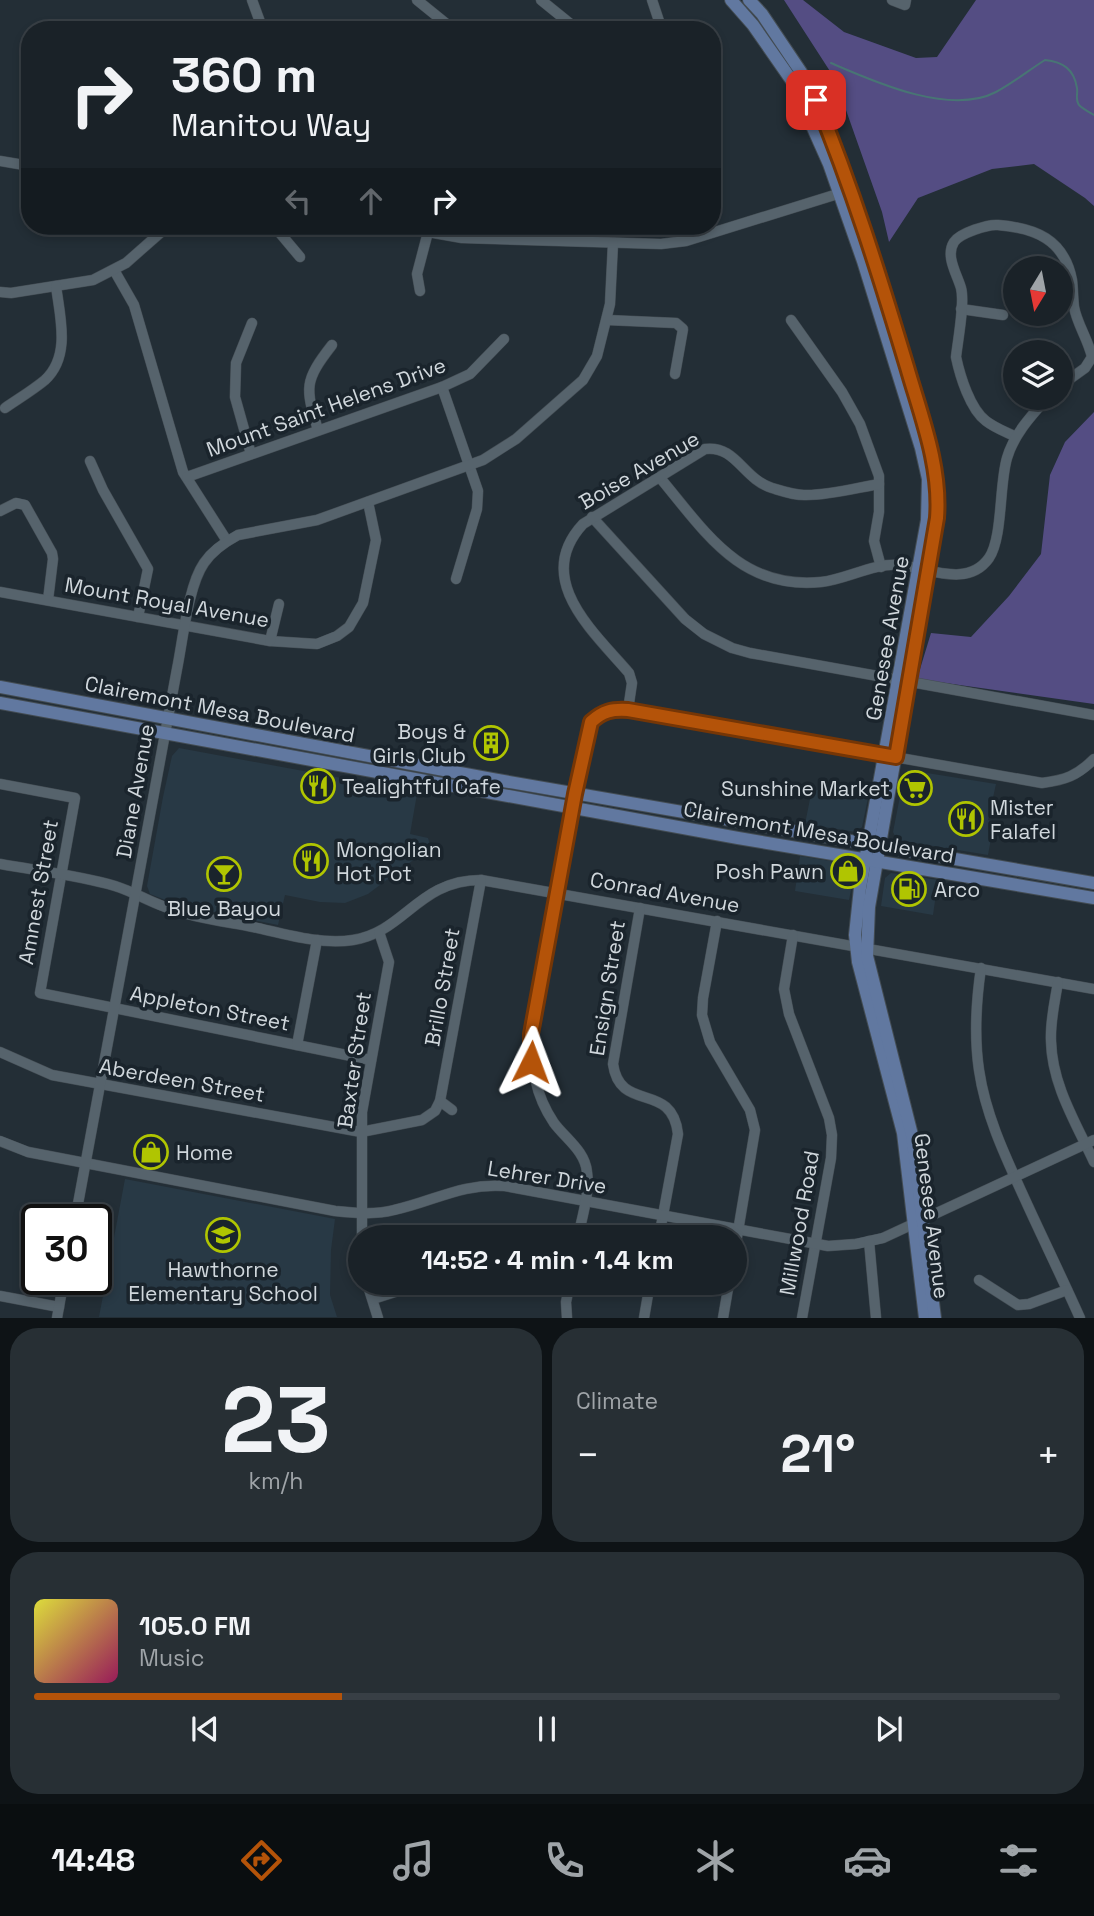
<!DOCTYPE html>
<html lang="en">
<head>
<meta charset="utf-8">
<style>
  :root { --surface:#1a2228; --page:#272f34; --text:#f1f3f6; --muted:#9fa4a8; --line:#383f45; --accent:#b45309 }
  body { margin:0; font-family:"Space Grotesk",sans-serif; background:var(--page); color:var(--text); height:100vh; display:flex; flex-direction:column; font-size:26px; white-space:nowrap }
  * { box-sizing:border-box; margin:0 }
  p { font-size:23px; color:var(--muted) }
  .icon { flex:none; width:38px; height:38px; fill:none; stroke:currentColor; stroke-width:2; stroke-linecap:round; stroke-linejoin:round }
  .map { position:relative; height:1318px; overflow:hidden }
  .drawer { display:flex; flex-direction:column; gap:10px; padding:10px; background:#0e1316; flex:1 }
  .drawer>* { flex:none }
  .banner { position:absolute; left:21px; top:21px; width:700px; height:214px; border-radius:28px; box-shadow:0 4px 10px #0003,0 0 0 2px var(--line); background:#1a2228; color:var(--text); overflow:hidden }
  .needle { width:46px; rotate:190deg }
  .controls { position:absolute; left:1003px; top:256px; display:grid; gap:14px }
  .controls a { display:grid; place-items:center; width:70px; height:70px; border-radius:50%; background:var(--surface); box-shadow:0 4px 10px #0003,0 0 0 2px var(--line); font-size:35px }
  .speed { position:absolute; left:21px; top:1204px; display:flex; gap:14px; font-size:35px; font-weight:700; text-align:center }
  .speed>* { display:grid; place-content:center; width:91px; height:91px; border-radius:50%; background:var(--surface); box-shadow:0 4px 10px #0003,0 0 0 2px var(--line); line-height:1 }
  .speed .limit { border:4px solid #111; border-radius:10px; background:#fff; color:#111 }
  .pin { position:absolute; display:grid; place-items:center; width:60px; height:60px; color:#fff; margin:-30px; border-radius:14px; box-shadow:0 4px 10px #0006 }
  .me { position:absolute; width:77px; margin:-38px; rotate:3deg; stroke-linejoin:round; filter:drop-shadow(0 0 5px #0008) }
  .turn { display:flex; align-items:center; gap:24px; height:147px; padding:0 35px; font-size:32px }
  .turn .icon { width:91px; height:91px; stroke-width:2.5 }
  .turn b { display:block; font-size:49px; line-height:60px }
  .lanes { display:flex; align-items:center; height:66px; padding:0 35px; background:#0003; justify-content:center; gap:35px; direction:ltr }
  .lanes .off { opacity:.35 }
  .big { font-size:52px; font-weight:600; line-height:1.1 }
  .drawer .widget { flex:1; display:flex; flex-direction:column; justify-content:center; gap:10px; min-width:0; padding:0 24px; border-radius:28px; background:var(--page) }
  .drawer .dial { align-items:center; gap:0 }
  .dial b { font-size:91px; line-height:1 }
  .song { display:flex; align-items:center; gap:21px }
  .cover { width:84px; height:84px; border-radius:10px; background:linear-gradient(135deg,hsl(60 70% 55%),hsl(330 70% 35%)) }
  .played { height:7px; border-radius:4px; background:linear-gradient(90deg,var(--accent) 30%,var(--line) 30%) }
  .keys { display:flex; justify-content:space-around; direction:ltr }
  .heat { display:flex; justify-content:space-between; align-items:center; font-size:38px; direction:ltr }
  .drawer .tiles { flex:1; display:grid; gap:10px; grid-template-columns:1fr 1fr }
  .widget:last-child { grid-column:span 2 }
  .trip { position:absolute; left:348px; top:1225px; width:399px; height:70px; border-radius:35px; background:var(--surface); box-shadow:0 4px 10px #0003,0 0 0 2px var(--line); font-weight:600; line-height:70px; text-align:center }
  .tab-bar { display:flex; height:112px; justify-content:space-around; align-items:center; background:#0a0e10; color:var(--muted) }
  .tab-bar .icon { width:49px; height:49px }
  .tab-bar .selected { color:var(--accent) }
  .tab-bar b { font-size:32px; color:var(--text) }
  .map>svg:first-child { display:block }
  .built { fill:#283945 }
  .green { fill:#544d83 }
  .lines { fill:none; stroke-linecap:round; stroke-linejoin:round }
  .stream { stroke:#487574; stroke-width:2 }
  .minor-casing { stroke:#434c53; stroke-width:11 }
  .major-casing { stroke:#434c53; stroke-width:14 }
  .minor { stroke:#56636c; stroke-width:10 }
  .major { stroke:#6178a0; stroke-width:12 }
  .route-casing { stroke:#753606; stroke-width:18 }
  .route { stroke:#b45309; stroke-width:12 }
  .labels { text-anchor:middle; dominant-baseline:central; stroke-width:7; stroke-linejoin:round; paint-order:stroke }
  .street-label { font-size:21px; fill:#d0d7dc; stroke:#1a242c }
  .poi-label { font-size:21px; fill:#d0d7dc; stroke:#1a242c; text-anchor:start }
</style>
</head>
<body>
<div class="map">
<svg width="1094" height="1318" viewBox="0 0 1094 1318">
  <rect width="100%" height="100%" fill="#232e36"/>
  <!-- built -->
  <g class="built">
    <polygon points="179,748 347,779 418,788 410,834 428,838 432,851 412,861 368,894 345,903 320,902 285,895 278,925 178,905 150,894 147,886 163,797 172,756"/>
    <polygon points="908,770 996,784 988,820 994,822 988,855 897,840 893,832 904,776"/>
    <polygon points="812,789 868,798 862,827 856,832 805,824"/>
    <polygon points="800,856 848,864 855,870 849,900 795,891"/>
    <polygon points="891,873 938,880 933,915 881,906 885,878"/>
    <polygon points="125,1179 335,1219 331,1250 330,1295 337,1317 99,1317"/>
  </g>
  <!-- green -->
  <g class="green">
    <polygon points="784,0 803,0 844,32 916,58 937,57 976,0 1094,0 1094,206 1085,198 1034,164 992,169 918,198 889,242 882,212 835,79"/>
    <polygon points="1094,412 1094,704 917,679 931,633 971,637 1009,596 1041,554 1050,475 1065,442"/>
  </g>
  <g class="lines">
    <!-- stream -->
    <path class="stream" d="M831 63C875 82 950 116 996 92 1013 83 1029 70 1045 60 1063 62 1074 69 1077 88 1078 94 1075 100 1079 105 1083 109 1089 112 1094 115"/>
    <!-- minor casing -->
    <g class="minor-casing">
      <g id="minor">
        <polyline points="252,0 263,30"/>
        <polyline points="417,0 454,30"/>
        <polyline points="541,0 578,30"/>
        <polyline points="652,0 662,30"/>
        <polyline points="892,0 905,5 906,0"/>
        <polyline points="0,161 30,166"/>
        <polyline points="274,226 300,257"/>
        <polyline points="411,226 428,232 462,238 661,244 686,241 844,192"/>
        <polyline points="114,270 134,305 183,472 227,541"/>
        <polyline points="420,291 417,274 428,232"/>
        <polyline points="0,292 11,293 93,280 126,263 168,226"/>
        <polyline points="961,309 1003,315"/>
        <polyline points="607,320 676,323 683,329 675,374"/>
        <polyline points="791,320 842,392 860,424 879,476 879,512 874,541 881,567"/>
        <polyline points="442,387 478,491 477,509 456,579"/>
        <path d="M5 408C18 399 33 390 45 380 71 356 60 317 56 286"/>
        <path d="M318 430C305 387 304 381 332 345"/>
        <path d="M1016 437C1006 432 995 428 986 421 970 409 960 376 956 357 958 339 965 303 961 288 957 274 945 256 954 242 960 233 988 224 998 225 1035 228 1064 239 1072 280 1073 289 1073 298 1074 307 1077 324 1088 339 1092 357L1085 368 1060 386"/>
        <polyline points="251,454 235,397 236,363 252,323"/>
        <polyline points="90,461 103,490 148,569 138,617"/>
        <polyline points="187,477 442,387 470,374 504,339"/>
        <path d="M661 479C706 533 741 590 821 582 847 579 873 563 899 565 927 567 967 589 989 558 1003 537 999 485 1007 458 1014 434 1031 416 1048 397"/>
        <polyline points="0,511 16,503 25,505 52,553 53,559 48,600"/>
        <polyline points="592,517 685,619 704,634 732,648 750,653 1094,715"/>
        <polyline points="0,592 270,641 317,644 337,636 349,627 363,603 376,540 368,502"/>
        <polyline points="270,641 279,604"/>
        <path d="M628 710 632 683 629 673C594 632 532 579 583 524L705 449C736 445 743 479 772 488 782 491 793 495 804 495 826 496 856 488 879 484"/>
        <polyline points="0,784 75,798 40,993 371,1060"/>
        <path d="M0 864C38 871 78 875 115 886 131 891 145 899 160 905 189 917 222 921 253 927 285 934 320 945 353 940 405 932 418 880 481 880L1094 989"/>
        <path d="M640 908 613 1064C620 1114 672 1080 678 1134L659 1237"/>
        <polyline points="717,921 703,998 702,1015 710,1042 750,1110 755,1130 735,1249"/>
        <polyline points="793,935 784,989 789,1014 829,1118 832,1135 831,1158 802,1318"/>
        <path d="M981 968C976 1002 974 1036 979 1070 986 1118 1008 1162 1028 1206 1045 1243 1063 1280 1080 1318"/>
        <path d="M1058 982C1055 1001 1050 1021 1051 1041 1052 1085 1076 1123 1094 1162"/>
        <polyline points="297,1045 317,940"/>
        <polyline points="0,1052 52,1075 361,1132 422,1120 435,1111 440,1101 481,880"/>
        <polyline points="440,1101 452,1110"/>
        <path d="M0 1141 28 1152 335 1211C355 1213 375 1215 394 1210 435 1201 461 1183 505 1186L828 1246 856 1244 883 1238 1094 1140"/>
        <path d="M75 1220 177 669C183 640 188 586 204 563 212 551 225 542 238 535L317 520 483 460 516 439 583 380 597 356 610 304 613 243"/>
        <polyline points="362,1237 362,1112 389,962 379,932"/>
        <path d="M578 1237C582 1217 590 1193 587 1172 585 1151 566 1139 554 1123 535 1095 531 1067 532 1034L572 807 591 722 611 709 628 710 1042 783C1065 780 1077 776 1094 759"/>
        <polyline points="869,1241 876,1318"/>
        <polyline points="979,1280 1018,1305 1029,1304 1067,1290"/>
        <polyline points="367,1283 378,1318"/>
        <polyline points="0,1296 59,1307"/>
        <polyline points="373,1299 423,1283"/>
        <polyline points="57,1318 64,1279"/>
        <polyline points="567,1318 566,1302 570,1283"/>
        <polyline points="644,1318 650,1283"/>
        <polyline points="723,1318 729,1283"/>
      </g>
    </g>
    <!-- major casing -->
    <g class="major-casing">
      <g id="major">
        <polyline points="731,0 753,25 792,81 829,164 863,261 921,448 928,479 927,520 860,888 855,935 858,962 903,1133 925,1318"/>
        <polyline points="749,0 762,14 801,72 830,135 851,191 879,271 929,446 937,485 937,518 869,907 867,956 912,1135 935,1318"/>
        <polyline points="0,687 492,779 1094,883"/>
        <polyline points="0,703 738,838 1094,898"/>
      </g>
    </g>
    <!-- minor -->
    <use href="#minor" class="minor"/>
    <!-- major -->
    <use href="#major" class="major"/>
  </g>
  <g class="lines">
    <!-- route casing -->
    <g class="route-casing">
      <path id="route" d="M531 1062V1034L575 794 591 722C603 711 612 709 628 710L896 757 937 518C941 466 921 416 907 367 880 277 852 187 816 100"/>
    </g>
    <!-- route -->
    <use href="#route" class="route"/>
  </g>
  <!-- icons -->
  <defs>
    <g id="building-ring" transform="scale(1.75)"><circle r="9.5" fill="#1a242c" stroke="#b0c501" stroke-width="1.5"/><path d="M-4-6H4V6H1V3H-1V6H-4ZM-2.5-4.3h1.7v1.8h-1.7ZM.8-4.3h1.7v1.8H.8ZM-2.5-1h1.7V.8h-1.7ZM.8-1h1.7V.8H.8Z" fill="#b0c501"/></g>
    <g id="restaurant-ring" transform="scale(1.75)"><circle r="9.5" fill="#1a242c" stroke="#b0c501" stroke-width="1.5"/><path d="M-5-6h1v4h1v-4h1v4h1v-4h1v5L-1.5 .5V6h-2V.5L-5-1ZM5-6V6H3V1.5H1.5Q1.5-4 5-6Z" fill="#b0c501"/></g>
    <g id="supermarket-ring" transform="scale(1.75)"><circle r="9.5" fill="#1a242c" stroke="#b0c501" stroke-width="1.5"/><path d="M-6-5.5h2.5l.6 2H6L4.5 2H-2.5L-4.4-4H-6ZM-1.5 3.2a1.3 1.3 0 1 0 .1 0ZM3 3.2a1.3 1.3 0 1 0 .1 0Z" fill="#b0c501"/></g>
    <g id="shop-ring" transform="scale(1.75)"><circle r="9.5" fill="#1a242c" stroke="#b0c501" stroke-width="1.5"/><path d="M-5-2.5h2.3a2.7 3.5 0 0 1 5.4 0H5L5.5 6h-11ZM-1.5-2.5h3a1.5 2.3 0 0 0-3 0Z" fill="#b0c501"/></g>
    <g id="bar-ring" transform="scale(1.75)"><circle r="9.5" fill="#1a242c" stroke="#b0c501" stroke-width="1.5"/><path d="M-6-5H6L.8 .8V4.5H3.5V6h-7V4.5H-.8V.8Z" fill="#b0c501"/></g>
    <g id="fuel-ring" transform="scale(1.75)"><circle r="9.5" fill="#1a242c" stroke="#b0c501" stroke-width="1.5"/><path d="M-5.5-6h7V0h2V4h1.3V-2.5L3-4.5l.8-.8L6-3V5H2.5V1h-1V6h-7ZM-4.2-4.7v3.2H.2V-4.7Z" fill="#b0c501"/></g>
    <g id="school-ring" transform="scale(1.75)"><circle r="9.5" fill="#1a242c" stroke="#b0c501" stroke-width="1.5"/><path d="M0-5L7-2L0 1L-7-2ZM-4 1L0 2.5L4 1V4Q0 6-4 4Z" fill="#b0c501"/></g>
  </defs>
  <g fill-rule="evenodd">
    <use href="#building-ring" x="491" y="743"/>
    <use href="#restaurant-ring" x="318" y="786"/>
    <use href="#supermarket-ring" x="915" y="788"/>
    <use href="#restaurant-ring" x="966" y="819"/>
    <use href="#restaurant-ring" x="311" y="861"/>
    <use href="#shop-ring" x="848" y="871"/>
    <use href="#bar-ring" x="224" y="874"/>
    <use href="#fuel-ring" x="909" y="889"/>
    <use href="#shop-ring" x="151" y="1152"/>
    <use href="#school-ring" x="223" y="1235"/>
  </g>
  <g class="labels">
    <!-- street labels -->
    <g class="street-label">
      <text transform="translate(326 407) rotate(-20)">Mount Saint Helens Drive</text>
      <text transform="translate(639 470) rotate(-30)">Boise Avenue</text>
      <text transform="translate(167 602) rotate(10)">Mount Royal Avenue</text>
      <text transform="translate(887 638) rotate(-80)">Genesee Avenue</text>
      <text transform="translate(220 709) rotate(11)">Clairemont Mesa Boulevard</text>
      <text transform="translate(135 791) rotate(-80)">Diane Avenue</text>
      <text transform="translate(819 832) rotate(10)">Clairemont Mesa Boulevard</text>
      <text transform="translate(38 892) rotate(-80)">Amnest Street</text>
      <text transform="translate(665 892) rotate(10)">Conrad Avenue</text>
      <text transform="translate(442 987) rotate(-80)">Brillo Street</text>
      <text transform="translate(607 988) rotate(-81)">Ensign Street</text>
      <text transform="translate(210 1008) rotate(11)">Appleton Street</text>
      <text transform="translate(354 1060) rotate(-82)">Baxter Street</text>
      <text transform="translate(182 1080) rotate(10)">Aberdeen Street</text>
      <text transform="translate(547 1177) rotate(9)">Lehrer Drive</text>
      <text transform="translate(932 1216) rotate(83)">Genesee Avenue</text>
      <text transform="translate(799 1223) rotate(-80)">Millwood Road</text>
    </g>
    <!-- poi labels -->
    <g class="poi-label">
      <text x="466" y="731" text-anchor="end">Boys &amp;<tspan x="466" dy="24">Girls Club</tspan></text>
      <text x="342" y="786">Tealightful Cafe</text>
      <text x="890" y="788" text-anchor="end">Sunshine Market</text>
      <text x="990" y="807">Mister<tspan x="990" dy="24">Falafel</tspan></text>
      <text x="336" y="849">Mongolian<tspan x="336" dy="24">Hot Pot</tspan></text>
      <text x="824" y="871" text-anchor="end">Posh Pawn</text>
      <text x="934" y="889">Arco</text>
      <text x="224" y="908" text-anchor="middle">Blue Bayou</text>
      <text x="176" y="1152">Home</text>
      <text x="223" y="1269" text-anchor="middle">Hawthorne<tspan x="223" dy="24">Elementary School</tspan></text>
    </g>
  </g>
</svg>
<div class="controls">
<a><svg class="needle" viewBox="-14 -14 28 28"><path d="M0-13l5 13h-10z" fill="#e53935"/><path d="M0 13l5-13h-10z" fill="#9fa4a8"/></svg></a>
<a><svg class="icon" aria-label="layers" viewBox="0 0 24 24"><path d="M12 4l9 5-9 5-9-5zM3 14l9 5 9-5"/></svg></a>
</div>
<div class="speed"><div class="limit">30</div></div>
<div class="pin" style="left:816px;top:100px;background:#d93025"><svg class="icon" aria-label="arrive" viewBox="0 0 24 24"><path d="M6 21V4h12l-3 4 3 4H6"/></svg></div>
<svg class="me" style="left:531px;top:1062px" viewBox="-20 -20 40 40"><path d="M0-17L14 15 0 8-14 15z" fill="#b45309" stroke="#fff" stroke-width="4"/></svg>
<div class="trip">14:52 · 4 min · 1.4 km</div>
<div class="banner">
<div class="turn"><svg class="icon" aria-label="right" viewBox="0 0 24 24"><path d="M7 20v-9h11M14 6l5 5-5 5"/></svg><div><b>360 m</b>Manitou Way</div></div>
<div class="lanes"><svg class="icon off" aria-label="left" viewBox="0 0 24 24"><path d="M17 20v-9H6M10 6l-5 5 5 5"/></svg><svg class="icon off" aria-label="ahead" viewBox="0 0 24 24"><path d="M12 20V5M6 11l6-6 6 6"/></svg><svg class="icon" aria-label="right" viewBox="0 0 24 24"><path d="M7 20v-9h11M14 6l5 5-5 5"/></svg></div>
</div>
</div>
<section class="drawer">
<div class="tiles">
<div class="widget dial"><b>23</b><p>km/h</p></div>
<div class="widget"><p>Climate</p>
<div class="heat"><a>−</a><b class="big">21°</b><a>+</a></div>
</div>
<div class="widget">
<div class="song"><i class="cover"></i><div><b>105.0 FM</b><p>Music</p></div></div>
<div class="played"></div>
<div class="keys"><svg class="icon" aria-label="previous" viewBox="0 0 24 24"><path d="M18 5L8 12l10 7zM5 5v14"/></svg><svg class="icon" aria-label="pause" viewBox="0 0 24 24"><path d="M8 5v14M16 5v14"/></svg><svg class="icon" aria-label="next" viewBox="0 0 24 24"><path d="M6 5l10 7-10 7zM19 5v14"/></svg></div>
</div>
</div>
</section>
<nav class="tab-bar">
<b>14:48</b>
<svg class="icon selected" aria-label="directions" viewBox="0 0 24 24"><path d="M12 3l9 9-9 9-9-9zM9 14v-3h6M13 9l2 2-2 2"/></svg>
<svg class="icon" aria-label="music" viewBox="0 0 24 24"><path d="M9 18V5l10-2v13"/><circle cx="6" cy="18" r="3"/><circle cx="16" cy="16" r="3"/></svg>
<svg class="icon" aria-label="phone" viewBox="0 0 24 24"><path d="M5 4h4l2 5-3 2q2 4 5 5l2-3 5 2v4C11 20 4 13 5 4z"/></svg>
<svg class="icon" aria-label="climate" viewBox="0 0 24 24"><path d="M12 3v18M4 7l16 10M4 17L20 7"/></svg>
<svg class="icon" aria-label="car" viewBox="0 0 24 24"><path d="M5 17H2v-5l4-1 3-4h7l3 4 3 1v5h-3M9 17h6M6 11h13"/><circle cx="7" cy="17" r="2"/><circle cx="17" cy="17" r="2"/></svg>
<svg class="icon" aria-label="filters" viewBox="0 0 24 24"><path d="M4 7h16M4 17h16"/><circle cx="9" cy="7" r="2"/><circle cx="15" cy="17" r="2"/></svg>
</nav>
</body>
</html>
